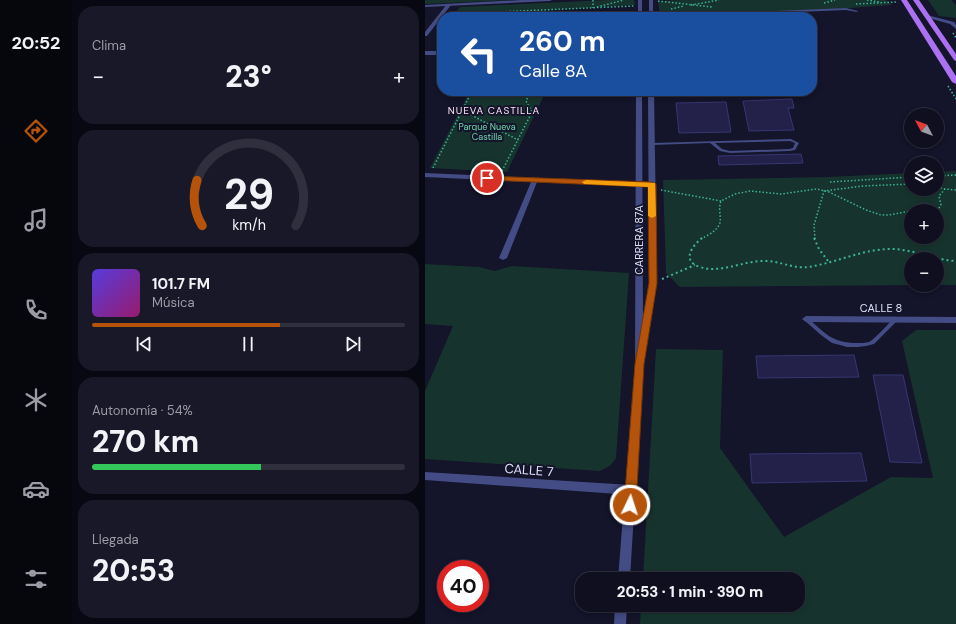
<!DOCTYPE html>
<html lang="es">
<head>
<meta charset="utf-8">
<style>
  :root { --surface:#0f0f20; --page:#181829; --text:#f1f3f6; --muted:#9b9ca5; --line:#2f2f3e; --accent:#b45309 }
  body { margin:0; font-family:"DM Sans",sans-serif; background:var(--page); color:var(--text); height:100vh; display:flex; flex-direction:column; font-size:15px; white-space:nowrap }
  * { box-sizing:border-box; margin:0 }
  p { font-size:13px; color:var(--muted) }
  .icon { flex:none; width:22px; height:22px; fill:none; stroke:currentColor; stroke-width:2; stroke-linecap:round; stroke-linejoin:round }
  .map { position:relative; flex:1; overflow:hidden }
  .details { display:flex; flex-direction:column; gap:6px; padding:6px; background:#080812; width:353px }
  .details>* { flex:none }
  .hud { position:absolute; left:12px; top:12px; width:380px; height:84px; border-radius:16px; box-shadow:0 2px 6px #0003,0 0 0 1px var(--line); background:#1a4fa0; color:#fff; overflow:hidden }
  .needle { width:26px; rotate:311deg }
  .buttons { position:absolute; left:479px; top:108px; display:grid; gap:8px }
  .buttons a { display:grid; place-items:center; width:40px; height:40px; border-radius:50%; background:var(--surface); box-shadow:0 2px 6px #0003,0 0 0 1px var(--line); font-size:20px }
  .speed { position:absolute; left:12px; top:560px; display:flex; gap:8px; font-size:20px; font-weight:700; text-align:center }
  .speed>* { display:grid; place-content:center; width:52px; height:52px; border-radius:50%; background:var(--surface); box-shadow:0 2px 6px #0003,0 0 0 1px var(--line); line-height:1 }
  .speed .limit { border:6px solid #d22; background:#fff; color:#111 }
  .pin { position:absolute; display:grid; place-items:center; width:34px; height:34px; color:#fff; margin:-17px; border:2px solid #fff; border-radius:50%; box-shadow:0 1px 4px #0007 }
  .me { position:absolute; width:44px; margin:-22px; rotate:4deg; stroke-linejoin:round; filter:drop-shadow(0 0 3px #0008) }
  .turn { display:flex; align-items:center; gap:14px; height:84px; padding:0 16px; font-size:18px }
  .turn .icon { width:52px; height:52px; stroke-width:2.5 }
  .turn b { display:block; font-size:28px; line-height:34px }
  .big { font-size:30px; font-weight:800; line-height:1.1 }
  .details .tile { flex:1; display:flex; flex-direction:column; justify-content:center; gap:6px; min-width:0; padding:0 14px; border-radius:16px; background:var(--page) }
  .details .dial { align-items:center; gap:0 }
  .dial svg { height:104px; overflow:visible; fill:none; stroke:var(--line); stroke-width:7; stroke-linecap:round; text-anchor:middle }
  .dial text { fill:var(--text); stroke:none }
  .song { display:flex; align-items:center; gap:12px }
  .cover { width:48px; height:48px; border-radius:6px; background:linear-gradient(135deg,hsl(250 70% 55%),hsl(320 70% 35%)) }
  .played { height:4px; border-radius:2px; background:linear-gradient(90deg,var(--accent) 60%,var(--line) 60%) }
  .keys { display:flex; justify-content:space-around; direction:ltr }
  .heat { display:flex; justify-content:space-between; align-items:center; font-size:22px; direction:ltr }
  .charge { height:6px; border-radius:3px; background:linear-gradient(90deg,#34c759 54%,var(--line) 0) }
  .trip { position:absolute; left:150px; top:572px; width:230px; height:40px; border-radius:16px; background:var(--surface); box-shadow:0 2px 6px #0003,0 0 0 1px var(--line); font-weight:800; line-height:40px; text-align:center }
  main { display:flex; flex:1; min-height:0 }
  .tabs { display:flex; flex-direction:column; width:72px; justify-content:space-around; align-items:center; background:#06060d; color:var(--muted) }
  .tabs .icon { width:28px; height:28px }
  .tabs .active { color:var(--accent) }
  .tabs b { font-size:18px; color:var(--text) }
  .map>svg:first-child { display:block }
  .green { fill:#17332d; fill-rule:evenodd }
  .building { fill:#232149; stroke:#373673 }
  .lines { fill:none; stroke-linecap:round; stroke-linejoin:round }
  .path-far1 { stroke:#3db397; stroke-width:1.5; stroke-dasharray:1.5 2; stroke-linecap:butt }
  .path { stroke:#3db397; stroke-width:2; stroke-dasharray:2 3; stroke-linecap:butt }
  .service { fill:#434c84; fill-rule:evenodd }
  .minor { fill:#434c84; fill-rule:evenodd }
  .tertiary { fill:#434c84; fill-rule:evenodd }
  .primary { fill:#ab71f2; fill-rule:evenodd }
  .route { fill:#b45309; stroke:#753606 }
  .slow { fill:#f59e0b }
  .labels { text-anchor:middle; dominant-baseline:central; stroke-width:4; stroke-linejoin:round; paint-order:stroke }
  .far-park-label { font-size:9px; fill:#70d7ac; stroke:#14142a }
  .far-neighbourhood-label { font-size:10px; letter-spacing:1px; fill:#fce1f7; stroke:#14142a }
  .street-label { font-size:11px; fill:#dfe1fc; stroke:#14142a }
  .near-street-label { font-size:13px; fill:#dfe1fc; stroke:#14142a }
</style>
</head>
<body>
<main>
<nav class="tabs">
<b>20:52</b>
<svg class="icon active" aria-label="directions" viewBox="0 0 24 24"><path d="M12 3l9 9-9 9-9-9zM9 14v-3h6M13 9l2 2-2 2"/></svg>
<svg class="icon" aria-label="music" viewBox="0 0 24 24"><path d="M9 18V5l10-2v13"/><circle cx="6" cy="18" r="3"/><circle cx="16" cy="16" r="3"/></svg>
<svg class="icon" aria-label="phone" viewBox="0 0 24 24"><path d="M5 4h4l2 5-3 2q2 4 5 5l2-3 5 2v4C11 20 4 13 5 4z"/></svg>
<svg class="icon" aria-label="climate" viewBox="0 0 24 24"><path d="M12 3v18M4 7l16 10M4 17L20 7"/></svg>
<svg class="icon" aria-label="car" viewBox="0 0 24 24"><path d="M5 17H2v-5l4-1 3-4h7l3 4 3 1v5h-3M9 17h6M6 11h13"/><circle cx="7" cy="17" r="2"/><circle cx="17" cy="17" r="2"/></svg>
<svg class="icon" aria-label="filters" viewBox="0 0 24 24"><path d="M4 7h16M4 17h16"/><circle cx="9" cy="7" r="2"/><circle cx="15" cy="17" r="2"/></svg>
</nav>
<section class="details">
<div class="tile"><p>Clima</p>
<div class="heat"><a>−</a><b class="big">23°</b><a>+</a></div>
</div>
<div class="tile dial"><svg viewBox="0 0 100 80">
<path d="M14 69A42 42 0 1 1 86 69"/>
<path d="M14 69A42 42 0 0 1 10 34" stroke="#b45309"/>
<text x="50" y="56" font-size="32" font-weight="700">29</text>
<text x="50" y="72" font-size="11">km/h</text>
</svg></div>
<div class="tile">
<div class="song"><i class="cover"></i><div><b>101.7 FM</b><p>Música</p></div></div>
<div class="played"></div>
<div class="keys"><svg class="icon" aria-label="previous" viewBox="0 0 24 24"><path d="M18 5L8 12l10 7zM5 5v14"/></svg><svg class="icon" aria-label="pause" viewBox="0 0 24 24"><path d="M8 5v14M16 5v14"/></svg><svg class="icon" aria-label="next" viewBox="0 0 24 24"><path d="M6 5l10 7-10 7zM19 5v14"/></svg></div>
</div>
<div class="tile"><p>Autonomía · 54%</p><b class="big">270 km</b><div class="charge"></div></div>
<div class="tile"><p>Llegada</p><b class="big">20:53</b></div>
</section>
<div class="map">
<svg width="531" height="624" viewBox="0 0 531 624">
  <rect width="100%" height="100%" fill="#14142a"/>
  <!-- green -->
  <g class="green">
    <polygon points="0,0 85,0 0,4"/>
    <polygon points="182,0 209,0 210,5 27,16 35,7"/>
    <polygon points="257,0 461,0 467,5 397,10 235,16 233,1"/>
    <polygon points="503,0 526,0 531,5 531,18 514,16"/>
    <polygon points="45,91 121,91 82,172 5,168"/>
    <path d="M531 171V285H512V259H486V285H500L255 287 241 273 238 180 403 177 486 173V189H512V172ZM486 211H512V237H486Z"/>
    <path d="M0 264 54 267 70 271 87 266 204 273 191 458C187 465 181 469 174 471L0 459V391L28 326 0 324Z"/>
    <polygon points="491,330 531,330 531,624 215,624 216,605 373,605 373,579 218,579 231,349 298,350 295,448 359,537 466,477 508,478 477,341"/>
  </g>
  <!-- building -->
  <g class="building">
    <polygon points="367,99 369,108 363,108 369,130 324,131 318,101"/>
    <polygon points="301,102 306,132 254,133 251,103"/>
    <polygon points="376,154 378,163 294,165 293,156"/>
    <polygon points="429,355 434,377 333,378 331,356"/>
    <polygon points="448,375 478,375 497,463 465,462"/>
    <polygon points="436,453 442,481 327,483 325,454"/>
  </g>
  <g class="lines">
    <!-- path-far1 -->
    <g class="path-far1">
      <polyline points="168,0 168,8"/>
      <polyline points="442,0 454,2"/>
      <polyline points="233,1 287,7"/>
      <polyline points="399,3 410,0"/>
      <polyline points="431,4 471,2"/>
      <polyline points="266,5 294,0"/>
      <polyline points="172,7 199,0"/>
      <polyline points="246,9 259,6"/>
      <polyline points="25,14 209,6"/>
      <polyline points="528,33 531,38"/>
      <polyline points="523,86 531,99"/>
      <polyline points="37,110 93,140"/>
      <polyline points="8,168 47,91"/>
      <polyline points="77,171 107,112 101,101 106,91"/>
      <polyline points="512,176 531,175"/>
      <polyline points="405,182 486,177"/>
      <polyline points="512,187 520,189"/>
      <polyline points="236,190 296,201"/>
      <polyline points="512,211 516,205 514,196 520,189 531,190"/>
      <path d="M276 239C281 236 288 233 292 228 299 221 292 211 296 201L310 194 325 191 356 194 392 189 404 192 441 210 456 215H464L486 211"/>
      <polyline points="390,239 389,225 399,191 438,186 486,184"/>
    </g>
    <!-- path -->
    <g class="path">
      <path d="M277 238C267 246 256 261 275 267 296 274 319 260 341 261 355 261 368 269 383 267 411 263 437 249 466 249 488 249 509 260 531 261"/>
      <polyline points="389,238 394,249 403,261"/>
      <polyline points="237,279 270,265"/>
    </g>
    <!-- service -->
    <g class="service">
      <polygon points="421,8 433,11 432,12 421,10 253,17 232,17 233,16"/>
      <path d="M366 139 374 143 370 150 364 151 305 153 295 151 285 143 227 145 225 144 227 143ZM365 141 370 143 368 148 364 149 305 151 297 149 290 143Z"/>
      <path d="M381 317 383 318C400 333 407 343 432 343 435 343 441 343 444 342 449 340 464 323 469 318L471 317 474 319 449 344 441 346 433 347H422L415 345 407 343 396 335 379 320 378 319Z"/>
    </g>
    <!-- minor -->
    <g class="minor">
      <polygon points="22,4 26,5 2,36 0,36 0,32"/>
      <polygon points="502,15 529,22 531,25 531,29 525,24 500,17 500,16"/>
      <rect x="0" y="51" width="17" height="4"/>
      <polygon points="0,173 227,183 230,185 227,187 112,182 82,258 78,260 74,258 106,182 0,177"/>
      <polygon points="381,316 531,317 531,323 381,322 377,319"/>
      <polygon points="0,472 206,485 210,487 211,490 210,493 206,495 0,480"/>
    </g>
    <!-- tertiary -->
    <g class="tertiary">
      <polygon points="97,0 127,0 125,1 0,7 0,5"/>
      <rect x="213" y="0" width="4" height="17"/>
      <rect x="224" y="0" width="4" height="17"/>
      <polygon points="211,91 217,91 218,319 224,283 223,91 229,91 232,283 222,344 221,346 218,347 218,364 205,579 193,579 210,364"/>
      <polygon points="190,605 202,605 201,624 189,624"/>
    </g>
    <!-- primary -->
    <g class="primary">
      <polygon points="476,0 482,0 531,76 531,84 527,82"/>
      <polygon points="488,0 494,0 531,54 531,61 529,60"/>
    </g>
  </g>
  <!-- route -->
  <polygon class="route" points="59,176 227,182 231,184 232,283 219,364 211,505 209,509 205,511 201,509 199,505 210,364 224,283 223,187 62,180 59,179"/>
  <!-- slow -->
  <polygon class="slow" points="161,180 230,183 231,216 227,218 223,216 223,187 159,184 157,182"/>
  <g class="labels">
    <!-- far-park labels -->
    <g class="far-park-label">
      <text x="62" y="127">Parque Nueva<tspan x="62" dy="10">Castilla</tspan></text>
    </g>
    <!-- far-neighbourhood labels -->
    <g class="far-neighbourhood-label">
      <text x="69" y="110">NUEVA CASTILLA</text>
    </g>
    <!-- street labels -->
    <g class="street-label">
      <text transform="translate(214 240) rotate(-90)">CARRERA 87A</text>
      <text x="456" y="308">CALLE 8</text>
    </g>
    <!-- near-street labels -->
    <g class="near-street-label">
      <text transform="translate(104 470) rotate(4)">CALLE 7</text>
    </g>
  </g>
</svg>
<div class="buttons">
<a><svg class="needle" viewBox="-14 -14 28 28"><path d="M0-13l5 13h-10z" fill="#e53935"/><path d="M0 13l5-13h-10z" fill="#9b9ca5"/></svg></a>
<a><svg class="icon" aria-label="layers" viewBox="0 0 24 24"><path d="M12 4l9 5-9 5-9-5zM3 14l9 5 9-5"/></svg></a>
<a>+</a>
<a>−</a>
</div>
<div class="speed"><div class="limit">40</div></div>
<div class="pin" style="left:62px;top:178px;background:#d93025"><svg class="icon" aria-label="arrive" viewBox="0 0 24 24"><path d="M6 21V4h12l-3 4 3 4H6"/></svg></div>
<svg class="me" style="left:205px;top:505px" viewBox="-20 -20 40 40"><circle r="17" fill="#b45309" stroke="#fff" stroke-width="3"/><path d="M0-11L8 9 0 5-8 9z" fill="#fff"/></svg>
<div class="trip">20:53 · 1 min · 390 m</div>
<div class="hud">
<div class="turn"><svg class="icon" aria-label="left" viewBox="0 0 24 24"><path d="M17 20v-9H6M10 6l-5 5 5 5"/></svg><div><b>260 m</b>Calle 8A</div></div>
</div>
</div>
</main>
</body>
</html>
